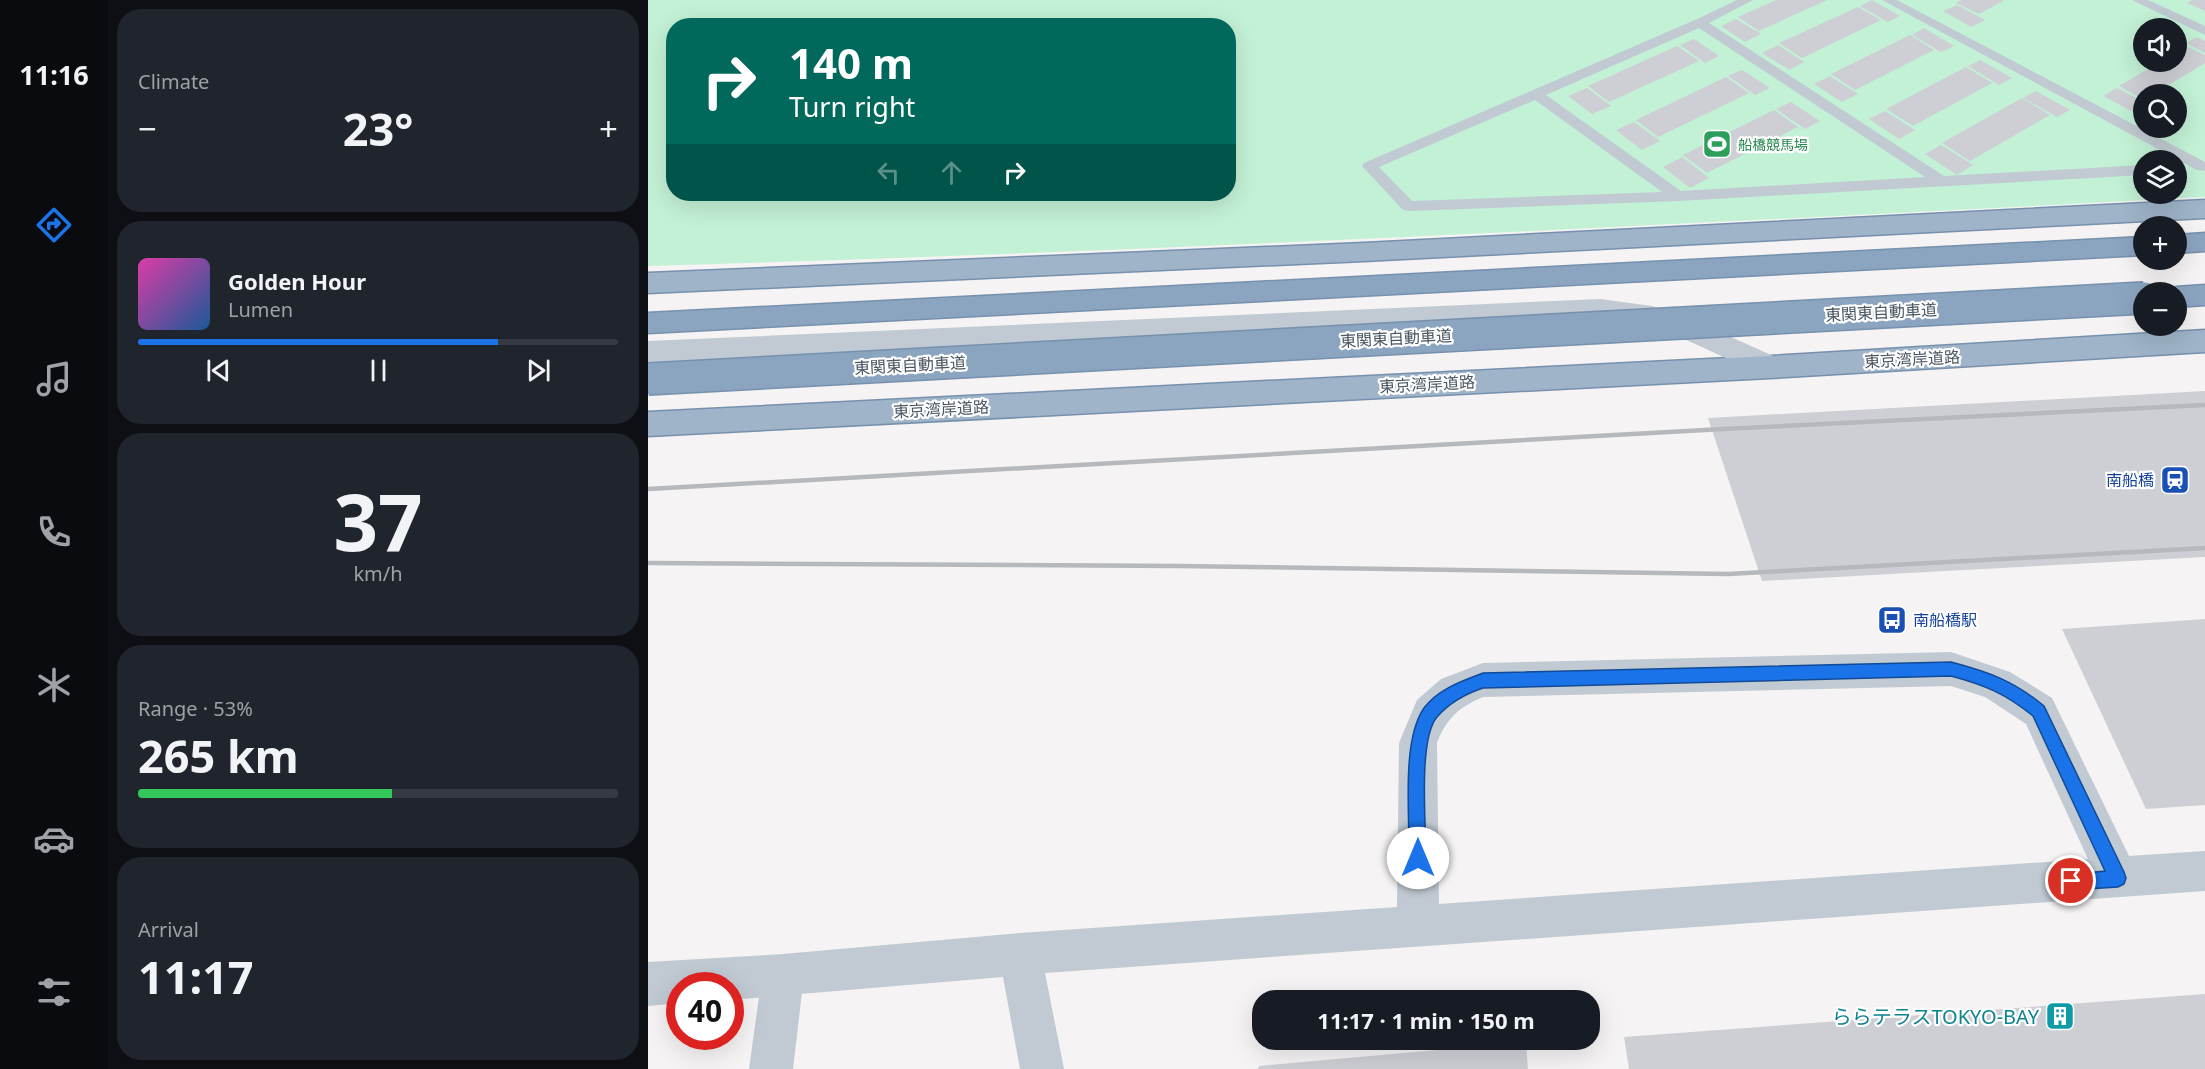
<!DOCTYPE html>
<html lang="en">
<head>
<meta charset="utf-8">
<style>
  :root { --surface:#171b24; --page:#20242c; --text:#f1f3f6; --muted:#9ea1a6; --line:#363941; --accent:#1a73e8 }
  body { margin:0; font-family:"Noto Sans","Noto Sans JP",sans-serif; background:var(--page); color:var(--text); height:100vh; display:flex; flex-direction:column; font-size:22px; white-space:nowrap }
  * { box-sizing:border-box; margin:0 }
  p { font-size:20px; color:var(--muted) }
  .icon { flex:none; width:33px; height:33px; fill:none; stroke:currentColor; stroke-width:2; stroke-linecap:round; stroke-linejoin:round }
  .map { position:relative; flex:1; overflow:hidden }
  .side { display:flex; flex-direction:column; gap:9px; padding:9px; background:#0d0f14; width:540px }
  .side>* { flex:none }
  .banner { position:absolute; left:18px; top:18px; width:570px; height:183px; border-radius:24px; box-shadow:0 6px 24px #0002; background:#00695c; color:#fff; overflow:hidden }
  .buttons { position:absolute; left:1485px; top:18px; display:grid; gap:12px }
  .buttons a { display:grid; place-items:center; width:54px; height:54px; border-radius:50%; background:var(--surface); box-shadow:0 6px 24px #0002; font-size:30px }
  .speed { position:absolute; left:18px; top:972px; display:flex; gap:12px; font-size:30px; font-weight:700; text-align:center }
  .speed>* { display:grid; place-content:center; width:78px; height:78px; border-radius:50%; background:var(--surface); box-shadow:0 6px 24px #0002; line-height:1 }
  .speed .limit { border:9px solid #d22; background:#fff; color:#111 }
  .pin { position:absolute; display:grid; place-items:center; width:51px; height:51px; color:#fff; margin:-26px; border:3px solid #fff; border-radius:50%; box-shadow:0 2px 6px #0007 }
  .me { position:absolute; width:66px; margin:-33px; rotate:0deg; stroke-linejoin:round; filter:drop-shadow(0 0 4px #0008) }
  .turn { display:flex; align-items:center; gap:21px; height:126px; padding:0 24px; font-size:27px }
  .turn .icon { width:78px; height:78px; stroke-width:2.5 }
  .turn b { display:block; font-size:42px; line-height:51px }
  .lanes { display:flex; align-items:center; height:57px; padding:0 24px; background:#0003; justify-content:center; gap:30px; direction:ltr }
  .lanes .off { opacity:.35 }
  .big { font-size:45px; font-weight:700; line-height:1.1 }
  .side .tile { flex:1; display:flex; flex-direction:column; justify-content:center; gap:9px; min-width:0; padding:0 21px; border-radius:24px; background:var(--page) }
  .side .dial { align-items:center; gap:0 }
  .dial b { font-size:78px; line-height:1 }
  .song { display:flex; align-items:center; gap:18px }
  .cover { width:72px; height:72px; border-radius:9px; background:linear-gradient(135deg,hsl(320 70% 55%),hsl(210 70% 35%)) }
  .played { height:6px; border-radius:3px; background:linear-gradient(90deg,var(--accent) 75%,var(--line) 75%) }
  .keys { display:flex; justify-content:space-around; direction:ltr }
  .heat { display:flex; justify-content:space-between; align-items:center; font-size:33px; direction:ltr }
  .charge { height:9px; border-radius:4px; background:linear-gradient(90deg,#34c759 53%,var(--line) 0) }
  .trip { position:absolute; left:604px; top:990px; width:348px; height:60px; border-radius:24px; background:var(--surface); box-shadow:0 6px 24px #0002; font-weight:700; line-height:60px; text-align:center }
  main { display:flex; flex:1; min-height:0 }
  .dock { display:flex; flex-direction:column; width:108px; justify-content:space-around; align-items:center; background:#090b0e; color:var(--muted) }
  .dock .icon { width:42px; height:42px }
  .dock .on { color:var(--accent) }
  .dock b { font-size:27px; color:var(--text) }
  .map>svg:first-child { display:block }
  .green { fill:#c3f1d5; fill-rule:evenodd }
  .building { fill:#cdcfd5 }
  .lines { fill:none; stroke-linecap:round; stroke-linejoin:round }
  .trunk-casing { stroke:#7690ad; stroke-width:3 }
  .motorway-casing { stroke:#7690ad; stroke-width:3 }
  .service { fill:#c1cad2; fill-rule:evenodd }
  .minor { fill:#c1cad2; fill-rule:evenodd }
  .tertiary { fill:#c1cad2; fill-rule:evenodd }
  .trunk { fill:#9fb4c9; fill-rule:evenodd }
  .motorway { fill:#8ba5c1; fill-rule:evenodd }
  .rail { stroke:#b5b8bd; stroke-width:4.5 }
  .motorway-bridge-casing { stroke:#7690ad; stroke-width:34; stroke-linecap:butt }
  .motorway-bridge { stroke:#8ba5c1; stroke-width:31 }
  .route { fill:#1a73e8; stroke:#114b97; stroke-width:1.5 }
  .labels { text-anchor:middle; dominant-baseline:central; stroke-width:4.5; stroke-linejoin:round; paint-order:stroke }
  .far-leisure-label { font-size:14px; fill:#27864d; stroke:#fff; text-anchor:start }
  .street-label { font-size:16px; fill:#4a5661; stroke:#fff }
  .transit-label { font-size:16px; fill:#164399; stroke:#fff; text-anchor:end }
  .near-culture-label { font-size:20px; fill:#0d838f; stroke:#fff; text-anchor:end }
</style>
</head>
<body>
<main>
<nav class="dock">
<b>11:16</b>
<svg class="icon on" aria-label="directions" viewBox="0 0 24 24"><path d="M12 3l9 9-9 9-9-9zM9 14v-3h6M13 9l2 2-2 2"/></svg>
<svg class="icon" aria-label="music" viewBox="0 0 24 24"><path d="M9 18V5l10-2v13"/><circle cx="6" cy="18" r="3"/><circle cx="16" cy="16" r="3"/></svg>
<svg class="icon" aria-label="phone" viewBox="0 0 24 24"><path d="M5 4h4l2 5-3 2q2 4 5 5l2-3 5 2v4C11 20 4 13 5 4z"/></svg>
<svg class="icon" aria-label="climate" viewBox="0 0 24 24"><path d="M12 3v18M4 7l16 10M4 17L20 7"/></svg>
<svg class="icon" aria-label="car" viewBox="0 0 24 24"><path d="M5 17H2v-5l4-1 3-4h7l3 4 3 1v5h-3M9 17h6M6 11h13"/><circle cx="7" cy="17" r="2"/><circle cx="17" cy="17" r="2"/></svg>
<svg class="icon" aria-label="filters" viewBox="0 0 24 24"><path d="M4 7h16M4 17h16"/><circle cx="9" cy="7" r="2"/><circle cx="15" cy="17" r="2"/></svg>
</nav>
<section class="side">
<div class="tile"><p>Climate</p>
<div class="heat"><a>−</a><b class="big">23°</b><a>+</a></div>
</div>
<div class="tile">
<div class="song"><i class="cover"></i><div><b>Golden Hour</b><p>Lumen</p></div></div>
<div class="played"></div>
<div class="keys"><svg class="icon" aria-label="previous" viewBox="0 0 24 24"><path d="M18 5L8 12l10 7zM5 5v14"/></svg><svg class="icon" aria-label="pause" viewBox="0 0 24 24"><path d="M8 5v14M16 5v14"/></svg><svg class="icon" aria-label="next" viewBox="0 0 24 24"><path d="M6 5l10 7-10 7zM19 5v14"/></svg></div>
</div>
<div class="tile dial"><b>37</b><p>km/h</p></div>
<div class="tile"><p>Range · 53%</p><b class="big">265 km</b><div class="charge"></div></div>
<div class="tile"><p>Arrival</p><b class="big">11:17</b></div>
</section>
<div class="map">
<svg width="1557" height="1069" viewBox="0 0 1557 1069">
  <rect width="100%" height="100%" fill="#f5f3f3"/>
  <!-- green -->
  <path class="green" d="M0 0H1557V197C1038 224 519 251 0 266ZM26 26H580V194H26ZM1496 28H1528V62H1496ZM1496 94H1528V128H1496ZM1496 160H1528V194H1496Z"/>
  <!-- building -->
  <g class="building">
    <polygon points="1128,0 1179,0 1111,31 1090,17"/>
    <polygon points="1224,0 1252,16 1240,22 1212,6"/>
    <polygon points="1313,0 1357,0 1331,14 1308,3"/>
    <polygon points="1544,0 1557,0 1557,11 1539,3"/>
    <polygon points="1309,5 1337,20 1323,27 1295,11"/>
    <polygon points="1210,7 1233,20 1154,58 1131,43"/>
    <polygon points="1088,19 1113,34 1097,42 1073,26"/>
    <polygon points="1276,28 1306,46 1293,52 1264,35"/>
    <polygon points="1262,35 1286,50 1207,90 1183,74"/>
    <polygon points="1549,37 1557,41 1557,53 1538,43"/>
    <polygon points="1046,39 1071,56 1057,63 1032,45"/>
    <polygon points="1130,45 1156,62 1141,70 1114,53"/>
    <polygon points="1029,46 1051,61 961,102 940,86"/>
    <polygon points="1538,46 1557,55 1557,63 1506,94 1496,94 1496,100 1471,86 1512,62 1528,62 1528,52"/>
    <polygon points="1332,60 1364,78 1351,85 1320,66"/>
    <polygon points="1318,67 1344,83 1265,126 1238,109"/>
    <polygon points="1094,70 1122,88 1107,95 1080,76"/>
    <polygon points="1182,76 1210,94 1194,102 1166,84"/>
    <polygon points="1078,77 1101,93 1010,137 988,120"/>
    <polygon points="939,88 963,106 944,114 920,96"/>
    <polygon points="1469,88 1496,102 1496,110 1489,114 1455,96"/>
    <polygon points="1388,91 1422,110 1409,117 1375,98"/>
    <polygon points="1374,98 1402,115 1322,161 1294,143"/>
    <polygon points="1143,102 1172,121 1157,129 1128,109"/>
    <polygon points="1126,110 1150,127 1059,173 1035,155"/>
    <polygon points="1237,111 1267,130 1251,139 1221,119"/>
    <polygon points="986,122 1012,141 994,150 968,130"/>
    <polygon points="1293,145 1325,165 1309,175 1277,154"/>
    <polygon points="1034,157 1061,178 1042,188 1015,167"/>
    <polygon points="1557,391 1557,557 1297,571 1114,581 1060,418"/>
    <polygon points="1557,619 1557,805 1498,809 1414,629"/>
    <polygon points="1557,994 1557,1069 981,1069 976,1037"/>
    <polygon points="878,1042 880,1069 610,1069 611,1066"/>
  </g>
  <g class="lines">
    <!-- trunk casing -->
    <g class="trunk-casing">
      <g id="trunk">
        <polygon points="1557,200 1557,218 716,261 0,293 0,273 716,243"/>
        <polygon points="1557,330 1557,352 1122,378 0,436 0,412 1122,356"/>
      </g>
    </g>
    <!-- motorway casing -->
    <g class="motorway-casing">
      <g id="motorway">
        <polygon points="1557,233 1557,251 1528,253 1528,235"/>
        <polygon points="1496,237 1496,255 0,333 0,313"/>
        <polygon points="1557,285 1557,305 1528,307 1528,292 1517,292 1528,287"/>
      </g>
    </g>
    <!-- service -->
    <g class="service">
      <path d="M1089 0H1105L1061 23 1296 176 1496 165V175L1030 201 760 211 755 210 714 166 716 163 1047 20ZM1051 28 1277 177 1033 191 898 95ZM887 100 1014 192 764 201 731 167Z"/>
      <polygon points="1234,0 1249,0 1557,162 1557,171 1549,170"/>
      <polygon points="1484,0 1500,0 1557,26 1557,35"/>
    </g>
    <!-- minor -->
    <polygon class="minor" points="135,954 150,960 156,975 145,1069 101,1069 114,975 120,960"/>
    <!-- tertiary -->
    <g class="tertiary">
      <polygon points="952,299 1004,306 1045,320 1132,359 1137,367 1132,375 1122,378 1025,334 992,323 952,319 0,363 0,341"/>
      <path d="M1303 652 1362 672 1404 698 1481 856 1557 851V891L397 973 416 1069H372L355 977 82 1000V986H32V1003L0 1006V962L135 954 372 933 749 907 751 743 769 700 793 679 835 663ZM1303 686 1337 697 1378 724 1440 859 791 904 789 743C798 719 811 707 835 697Z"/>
    </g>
    <!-- trunk -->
    <use href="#trunk" class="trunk"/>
    <!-- motorway -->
    <use href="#motorway" class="motorway"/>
    <!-- rail -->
    <g class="rail">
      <polyline points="0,489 1075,429 1557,405"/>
      <polyline points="0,563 531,566 1080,574 1557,548"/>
    </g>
    <!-- motorway-bridge casing -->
    <g class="motorway-bridge-casing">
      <polyline id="motorway-bridge" points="0,379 1496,298"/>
    </g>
    <!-- motorway-bridge -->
    <use href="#motorway-bridge" class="motorway-bridge"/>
  </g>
  <!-- route -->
  <path class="route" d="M1303 662C1341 672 1366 681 1396 706L1476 872 1478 878 1476 884 1470 887 1423 890 1417 887 1415 881 1417 875 1457 871 1385 716C1358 694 1337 685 1303 676L835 688C817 694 802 702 789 717 770 739 778 826 778 858L776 863 770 866 764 863 761 858C762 817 753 741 776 708 790 689 814 681 835 673Z"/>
  <!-- icons -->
  <defs>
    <g id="stadium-square" transform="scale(1.5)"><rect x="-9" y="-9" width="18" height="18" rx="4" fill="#2e9e5b" stroke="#fff"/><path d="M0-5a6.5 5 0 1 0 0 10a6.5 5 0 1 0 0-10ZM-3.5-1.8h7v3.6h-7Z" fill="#fff"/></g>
    <g id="station-square" transform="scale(1.5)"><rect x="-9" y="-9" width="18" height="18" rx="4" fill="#1a4fb4" stroke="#fff"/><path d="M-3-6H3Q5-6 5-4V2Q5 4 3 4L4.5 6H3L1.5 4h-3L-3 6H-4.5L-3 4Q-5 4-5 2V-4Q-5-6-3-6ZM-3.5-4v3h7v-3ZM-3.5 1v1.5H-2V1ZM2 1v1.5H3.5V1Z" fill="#fff"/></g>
    <g id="bus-square" transform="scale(1.5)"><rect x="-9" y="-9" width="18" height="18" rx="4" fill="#1a4fb4" stroke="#fff"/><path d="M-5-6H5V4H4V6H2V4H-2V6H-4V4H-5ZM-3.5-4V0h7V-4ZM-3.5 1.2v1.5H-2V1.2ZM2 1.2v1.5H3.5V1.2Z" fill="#fff"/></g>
    <g id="building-square" transform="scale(1.5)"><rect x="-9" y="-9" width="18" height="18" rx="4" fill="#0f9aa8" stroke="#fff"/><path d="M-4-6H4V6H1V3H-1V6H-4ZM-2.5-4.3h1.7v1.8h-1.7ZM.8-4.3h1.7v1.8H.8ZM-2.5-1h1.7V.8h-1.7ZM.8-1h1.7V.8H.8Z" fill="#fff"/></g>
  </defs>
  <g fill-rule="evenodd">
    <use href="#stadium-square" x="1069" y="144"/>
    <use href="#station-square" x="1527" y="480"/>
    <use href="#bus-square" x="1244" y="620"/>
    <use href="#building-square" x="1412" y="1016"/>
  </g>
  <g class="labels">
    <!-- far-leisure labels -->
    <g class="far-leisure-label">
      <text x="1090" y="144">船橋競馬場</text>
    </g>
    <!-- street labels -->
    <g class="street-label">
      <text transform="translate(1233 312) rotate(-3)">東関東自動車道</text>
      <text transform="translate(748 338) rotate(-3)">東関東自動車道</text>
      <text transform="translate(1264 359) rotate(-3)">東京湾岸道路</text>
      <text transform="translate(262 365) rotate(-3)">東関東自動車道</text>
      <text transform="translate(779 384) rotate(-3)">東京湾岸道路</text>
      <text transform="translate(293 409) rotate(-3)">東京湾岸道路</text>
    </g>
    <!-- transit labels -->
    <g class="transit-label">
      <text x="1506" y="480">南船橋</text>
      <text x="1265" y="620" text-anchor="start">南船橋駅</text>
    </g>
    <!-- near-culture labels -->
    <g class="near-culture-label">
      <text x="1391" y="1016">ららテラスTOKYO-BAY</text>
    </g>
  </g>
</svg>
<div class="buttons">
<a><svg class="icon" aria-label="sound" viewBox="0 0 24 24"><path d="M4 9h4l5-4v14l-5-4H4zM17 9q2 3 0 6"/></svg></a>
<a><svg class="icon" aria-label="search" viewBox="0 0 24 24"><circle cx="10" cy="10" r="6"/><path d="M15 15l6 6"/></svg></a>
<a><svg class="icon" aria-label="layers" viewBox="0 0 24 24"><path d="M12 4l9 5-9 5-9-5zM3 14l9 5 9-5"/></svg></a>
<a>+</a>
<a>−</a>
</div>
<div class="speed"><div class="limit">40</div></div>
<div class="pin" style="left:1423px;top:881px;background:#d93025"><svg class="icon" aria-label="arrive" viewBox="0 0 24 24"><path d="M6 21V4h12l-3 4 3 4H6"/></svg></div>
<svg class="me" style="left:770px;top:858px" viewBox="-20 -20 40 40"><circle r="19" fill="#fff"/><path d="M0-13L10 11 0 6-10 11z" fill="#1a73e8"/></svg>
<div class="trip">11:17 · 1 min · 150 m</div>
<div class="banner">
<div class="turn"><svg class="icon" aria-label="right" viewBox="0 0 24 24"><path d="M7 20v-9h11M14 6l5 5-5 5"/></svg><div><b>140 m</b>Turn right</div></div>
<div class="lanes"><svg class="icon off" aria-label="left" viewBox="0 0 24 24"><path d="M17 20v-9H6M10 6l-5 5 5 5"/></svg><svg class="icon off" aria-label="ahead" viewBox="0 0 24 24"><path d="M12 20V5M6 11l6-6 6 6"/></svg><svg class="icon" aria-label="right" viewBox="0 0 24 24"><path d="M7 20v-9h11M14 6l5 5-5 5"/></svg></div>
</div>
</div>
</main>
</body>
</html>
